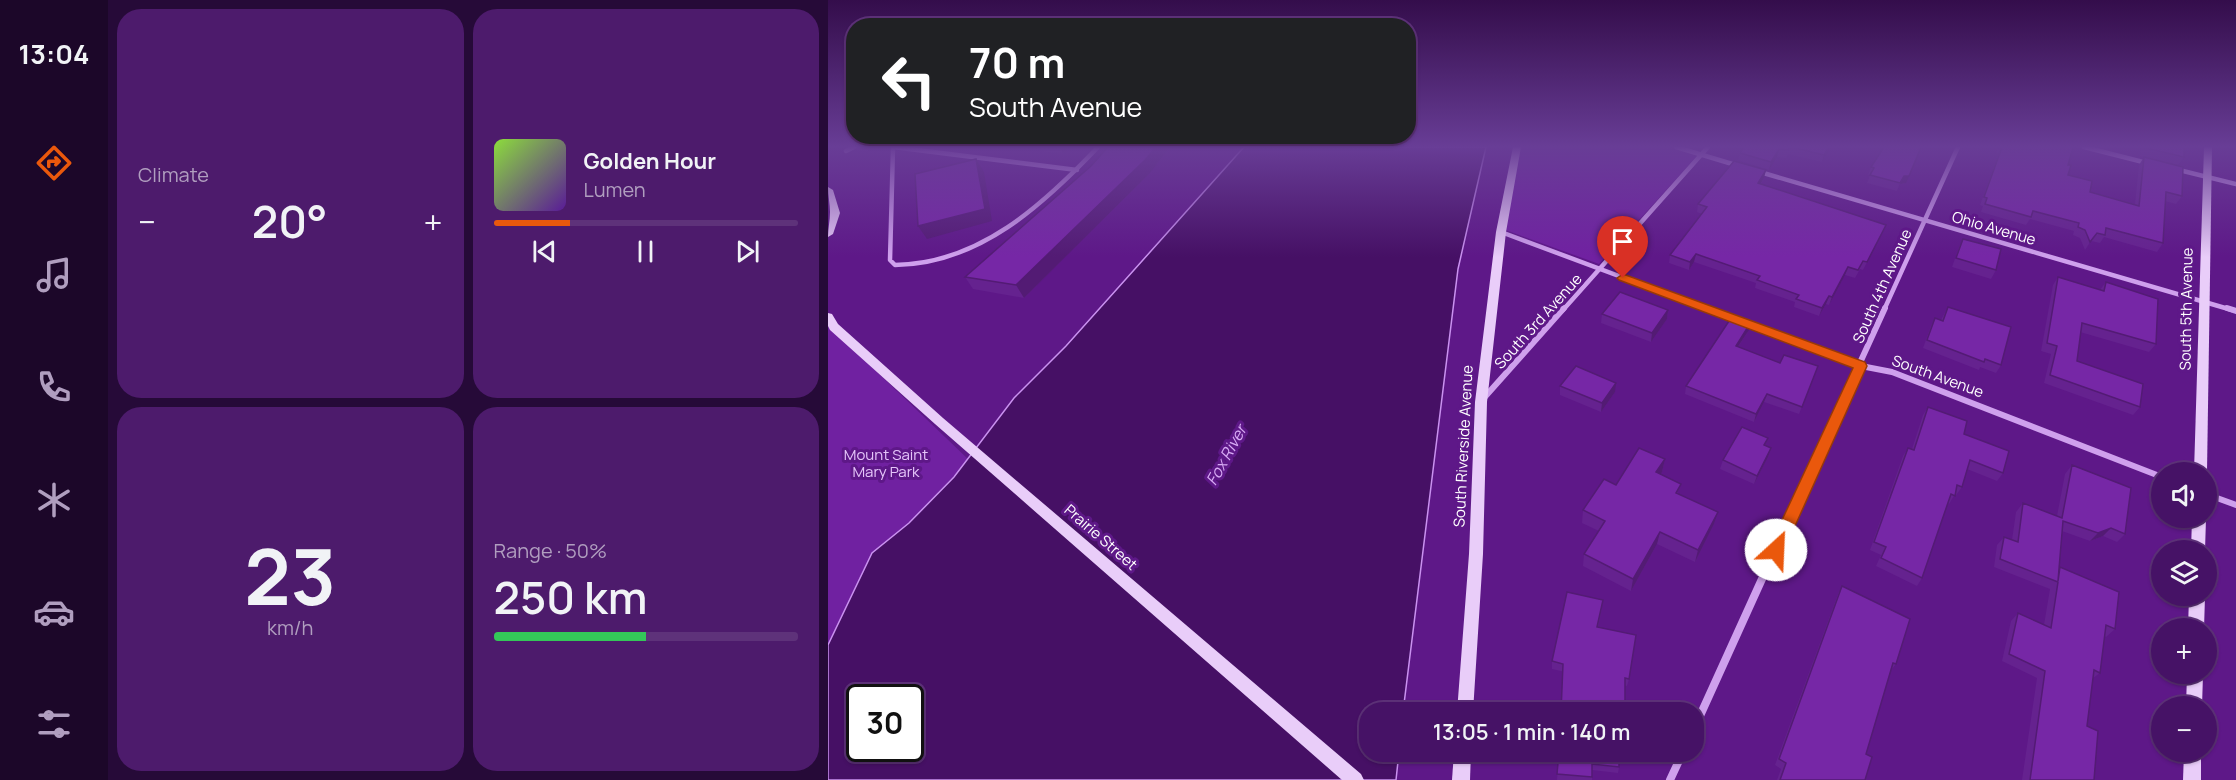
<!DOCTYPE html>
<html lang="en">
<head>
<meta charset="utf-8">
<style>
  :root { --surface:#461266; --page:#4d1b6c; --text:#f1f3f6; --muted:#b09ebf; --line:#5e327a; --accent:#ea580c }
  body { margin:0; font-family:Manrope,sans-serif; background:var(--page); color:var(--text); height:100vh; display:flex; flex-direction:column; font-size:22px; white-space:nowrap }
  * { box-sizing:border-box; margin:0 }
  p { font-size:20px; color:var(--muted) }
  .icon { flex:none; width:33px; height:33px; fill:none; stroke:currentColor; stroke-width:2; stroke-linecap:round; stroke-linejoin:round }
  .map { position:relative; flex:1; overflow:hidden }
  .panel { display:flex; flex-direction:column; gap:9px; padding:9px; background:#260a38; width:720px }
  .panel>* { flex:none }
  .banner { position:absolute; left:18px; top:18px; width:570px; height:126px; border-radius:24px; box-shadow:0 2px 4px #0004,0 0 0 2px var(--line); background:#202124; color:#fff; overflow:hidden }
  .buttons { position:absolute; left:1323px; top:462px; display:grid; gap:12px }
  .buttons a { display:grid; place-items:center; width:66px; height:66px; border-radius:50%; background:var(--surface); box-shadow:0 2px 4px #0004,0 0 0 2px var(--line); font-size:30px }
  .speed { position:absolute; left:18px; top:684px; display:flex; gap:12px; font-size:30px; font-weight:700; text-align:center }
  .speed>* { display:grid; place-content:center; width:78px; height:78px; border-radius:50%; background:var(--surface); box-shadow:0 2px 4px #0004,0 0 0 2px var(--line); line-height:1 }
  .speed .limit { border:3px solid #111; border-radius:9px; background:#fff; color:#111 }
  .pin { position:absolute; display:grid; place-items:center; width:51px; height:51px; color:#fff; margin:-62px -26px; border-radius:50% 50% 50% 0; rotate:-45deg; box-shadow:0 0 6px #0007 }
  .pin .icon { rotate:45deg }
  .me { position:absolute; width:66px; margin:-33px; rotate:25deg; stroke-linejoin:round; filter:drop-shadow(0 0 4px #0008) }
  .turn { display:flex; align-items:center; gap:21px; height:126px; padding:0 24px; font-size:27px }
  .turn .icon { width:78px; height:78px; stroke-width:2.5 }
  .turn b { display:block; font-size:42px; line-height:51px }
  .big { font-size:45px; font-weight:600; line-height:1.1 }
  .panel .widget { flex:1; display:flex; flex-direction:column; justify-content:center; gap:9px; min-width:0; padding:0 21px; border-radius:24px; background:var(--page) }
  .panel .dial { align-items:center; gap:0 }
  .dial b { font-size:78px; line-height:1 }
  .song { display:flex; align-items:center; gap:18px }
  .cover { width:72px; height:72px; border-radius:9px; background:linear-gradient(135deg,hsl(90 70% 55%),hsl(270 70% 35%)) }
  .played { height:6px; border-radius:3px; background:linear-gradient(90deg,var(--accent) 25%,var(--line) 25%) }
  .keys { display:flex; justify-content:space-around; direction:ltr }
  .heat { display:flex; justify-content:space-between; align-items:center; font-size:33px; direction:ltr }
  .charge { height:9px; border-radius:4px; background:linear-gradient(90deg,#34c759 50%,var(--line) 0) }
  .panel .tiles { flex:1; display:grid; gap:9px; grid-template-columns:repeat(2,1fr) }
  .trip { position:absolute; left:531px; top:702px; width:345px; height:60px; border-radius:24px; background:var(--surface); box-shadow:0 2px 4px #0004,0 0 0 2px var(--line); font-weight:600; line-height:60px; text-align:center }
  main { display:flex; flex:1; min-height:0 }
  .dock { display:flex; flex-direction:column; width:108px; justify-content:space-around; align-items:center; background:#1c0729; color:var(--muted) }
  .dock .icon { width:42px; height:42px }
  .dock .active { color:var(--accent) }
  .dock b { font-size:27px; color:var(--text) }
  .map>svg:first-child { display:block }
  .green { fill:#7021a1 }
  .water { fill:#461065; stroke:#ca92f0; stroke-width:1.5; fill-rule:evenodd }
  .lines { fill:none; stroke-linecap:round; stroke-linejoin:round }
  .street-far2 { stroke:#cfa0ed; stroke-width:4.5 }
  .street-far1 { stroke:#cfa0ed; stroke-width:6 }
  .street { stroke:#cfa0ed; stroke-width:8 }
  .secondary { fill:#e9cdf9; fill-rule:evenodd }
  .wall { fill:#65228f }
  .shaded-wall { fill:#531b74 }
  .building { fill:#7627a6; stroke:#531b74; stroke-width:1.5 }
  .route { fill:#ea580c; stroke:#983908; stroke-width:1.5 }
  .labels { text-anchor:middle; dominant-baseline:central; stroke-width:6; stroke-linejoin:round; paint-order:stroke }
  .street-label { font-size:15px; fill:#fff; stroke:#5e1888 }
  .park-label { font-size:15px; fill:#e5c5fa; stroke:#5e1888 }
  .water-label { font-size:16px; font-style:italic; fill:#d8abf5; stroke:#5e1888 }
</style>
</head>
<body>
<main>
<nav class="dock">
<b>13:04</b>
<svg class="icon active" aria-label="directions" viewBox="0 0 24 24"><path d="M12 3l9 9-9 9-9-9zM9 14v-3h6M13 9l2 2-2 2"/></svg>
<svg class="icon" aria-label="music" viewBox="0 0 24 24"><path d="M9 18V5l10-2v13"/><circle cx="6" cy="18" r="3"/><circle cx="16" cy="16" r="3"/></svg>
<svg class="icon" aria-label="phone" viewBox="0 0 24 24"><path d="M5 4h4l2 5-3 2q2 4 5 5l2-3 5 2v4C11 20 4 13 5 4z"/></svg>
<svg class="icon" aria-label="climate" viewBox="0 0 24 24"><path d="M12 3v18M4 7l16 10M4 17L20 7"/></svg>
<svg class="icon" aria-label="car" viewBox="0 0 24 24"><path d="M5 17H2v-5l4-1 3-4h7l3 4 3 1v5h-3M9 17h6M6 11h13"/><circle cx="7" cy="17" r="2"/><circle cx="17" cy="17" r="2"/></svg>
<svg class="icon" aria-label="filters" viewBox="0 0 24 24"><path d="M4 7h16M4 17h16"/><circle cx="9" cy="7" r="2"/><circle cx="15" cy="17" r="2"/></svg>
</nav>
<section class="panel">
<div class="tiles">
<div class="widget"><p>Climate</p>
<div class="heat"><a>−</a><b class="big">20°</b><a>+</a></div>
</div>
<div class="widget">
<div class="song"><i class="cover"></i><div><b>Golden Hour</b><p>Lumen</p></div></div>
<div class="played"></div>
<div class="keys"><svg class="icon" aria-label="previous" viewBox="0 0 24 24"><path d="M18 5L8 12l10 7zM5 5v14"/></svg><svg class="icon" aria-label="pause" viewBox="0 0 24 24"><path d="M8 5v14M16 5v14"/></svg><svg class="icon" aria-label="next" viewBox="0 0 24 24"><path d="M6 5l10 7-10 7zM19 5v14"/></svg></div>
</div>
<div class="widget dial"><b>23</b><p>km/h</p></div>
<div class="widget"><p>Range · 50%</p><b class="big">250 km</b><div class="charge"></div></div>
</div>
</section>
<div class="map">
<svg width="1408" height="780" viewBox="0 0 1408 780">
  <rect width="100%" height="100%" fill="#5e1888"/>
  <!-- green -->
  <g class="green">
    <polygon points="693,147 840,147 869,156 771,264 675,229"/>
    <polygon points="0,325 141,460 81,523 44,553 0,645"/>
  </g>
  <!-- water -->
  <path class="water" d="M416 147H658L630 269 575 712H542V752H571L568 780H0V645L44 553 81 523 126 477 186 398 238 346ZM32 698H82V748H32Z"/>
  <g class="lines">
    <!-- street-far2 -->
    <g class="street-far2">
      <polyline points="65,147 249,170"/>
      <polyline points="848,147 911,166"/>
      <polyline points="1256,147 1319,163"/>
      <path d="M65 148 62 260 67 265C151 264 215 205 270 147"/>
      <polyline points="18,151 26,147"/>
      <polyline points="1347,169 1408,184"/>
      <polyline points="932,172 1404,310"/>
      <polyline points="673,232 882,310"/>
      <polyline points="735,310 880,147"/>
      <polyline points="1056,310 1130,147"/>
    </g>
    <!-- street-far1 -->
    <g class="street-far1">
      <polyline points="878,308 1033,366 1064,372 1334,477"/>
      <polyline points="1399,308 1408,311"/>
      <polyline points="655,399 736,308"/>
      <polyline points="1378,494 1408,505"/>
      <polyline points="962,516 1057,308"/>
    </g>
    <!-- street -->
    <g class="street">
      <polyline points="866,729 963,515"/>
      <polyline points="842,780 855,752"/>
    </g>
    <!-- secondary -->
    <g class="secondary">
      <polygon points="685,147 693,147 678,232 659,402 655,554 645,712 629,712 641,554 647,402 668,232"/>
      <polygon points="1376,147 1384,147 1379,472 1366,472"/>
      <path d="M0 187 5 190 12 213 5 234 0 237C0 229 2 220 2 212 2 204 0 196 0 187Z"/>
      <polygon points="0,313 4,314 10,324 115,418 533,774 536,780 514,780 107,424 2,330 0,326"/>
      <polygon points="1364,518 1378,518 1377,550 1363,550"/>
      <polygon points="1361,596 1377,596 1376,628 1360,628"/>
      <polygon points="1359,674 1375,674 1374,706 1358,706"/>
      <polygon points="626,752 643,752 642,780 624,780"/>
      <polygon points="1356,752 1373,752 1373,780 1355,780"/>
    </g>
  </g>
  <!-- wall -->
  <g class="wall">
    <polygon points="185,147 242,147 235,154"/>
    <polygon points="280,147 342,147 322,173 196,298 145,289 137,277 263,166"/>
    <polygon points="916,147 1003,147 994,162 960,154 958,158 949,157 941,170 910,160 912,153"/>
    <polygon points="1056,147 1078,183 1072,184 1069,191 1039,183 1042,175 1040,175 1043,167"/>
    <polygon points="1171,147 1245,147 1240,165 1240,175 1262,192 1307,204 1311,165 1316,157 1354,196 1348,204 1337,201 1335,243 1329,252 1276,237 1272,243 1263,241 1257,250 1252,238 1245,235 1246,231 1202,219 1198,225 1153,212 1155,206 1152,205 1171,153 1168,153"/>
    <polygon points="1313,147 1356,147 1356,157 1350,165 1312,156"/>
    <polygon points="936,178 933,184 1058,225 1035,270 1032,269 1027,278 1017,275 1001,305 998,304 991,316 966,307 967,302 927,288 928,283 866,262 861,270 841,263 842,255 874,214 869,212 870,204"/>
    <polygon points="1135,239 1168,270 1163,279 1124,267 1131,247"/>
    <polygon points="1230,277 1272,290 1278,282 1328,344 1321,352 1252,332 1249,361 1312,407 1305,415 1216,383 1223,354 1213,351 1225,285"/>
    <polygon points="1120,307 1173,365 1168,373 1152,367 1151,370 1095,348 1103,326 1107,318 1113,320"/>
    <polygon points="840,310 839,319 823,342 773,323 774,314"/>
    <polygon points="921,330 910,347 952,363 990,366 971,414 936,402 926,422 857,394 858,386"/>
    <polygon points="732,386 787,392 773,412 732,395"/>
    <polygon points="1100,407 1136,434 1175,473 1169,481 1139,469 1134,487 1128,495 1127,494 1121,504 1120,503 1094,578 1089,586 1048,566 1053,555 1042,550 1075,456 1080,448 1084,449 1095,415"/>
    <polygon points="937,446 943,448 940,457 926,484 892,469 895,460"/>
    <polygon points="837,459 834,472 832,474 851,494 890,512 886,524 867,562 829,544 803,591 755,566 756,554 771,531 754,523 755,510 788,485"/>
    <polygon points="1244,465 1297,534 1289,542 1275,536 1262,541 1234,531 1231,568 1287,629 1278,637 1277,636 1272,673 1265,678 1259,726 1266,780 1194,780 1209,678 1174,661 1183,621 1190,613 1216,625 1222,589 1166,567 1169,545 1176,537 1184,540 1188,512 1195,503 1229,516 1237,474"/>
    <polygon points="1014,586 1068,664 1063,670 1038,754 1037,780 949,780 953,769 947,765 1010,594"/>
    <polygon points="774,608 770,627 801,679 799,686 724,669 724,661"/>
    <polygon points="731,752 791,767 790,773 764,770 764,780 729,780"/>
  </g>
  <!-- shaded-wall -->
  <g class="shaded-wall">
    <polygon points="232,147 242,147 235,154"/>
    <polygon points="328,147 342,147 322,173 196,298 188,285"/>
    <polygon points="1001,147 1003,147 994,162 996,155"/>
    <polygon points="1094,147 1078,183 1072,184 1069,191 1076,176"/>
    <polygon points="951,149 949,157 941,170 943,162"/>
    <polygon points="148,159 156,172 164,221 99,239 90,226"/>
    <polygon points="938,170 936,178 928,191 930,183"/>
    <polygon points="868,254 866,262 861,270 862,262"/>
    <polygon points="1020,267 1017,275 1001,305 1004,297"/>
    <polygon points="1001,296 998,304 991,316 994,308"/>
    <polygon points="840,310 839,319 823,342 824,333"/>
    <polygon points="923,322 921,330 905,354 908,346"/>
    <polygon points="788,383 787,392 773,412 774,403"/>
    <polygon points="939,394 936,402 926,422 928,414"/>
    <polygon points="943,448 940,457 926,484 929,476"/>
    <polygon points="837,459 834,472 826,485 828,472"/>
    <polygon points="890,512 886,524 867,562 870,550"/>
    <polygon points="1283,528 1275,536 1262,541 1270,533"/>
    <polygon points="832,532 829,544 803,591 805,579"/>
  </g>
  <!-- building -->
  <g class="building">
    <polygon points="280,147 328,147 317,160 188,285 137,277 263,166"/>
    <polygon points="916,147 962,147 960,150 951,149 943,162 912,153"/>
    <polygon points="963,147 1001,147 996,155"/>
    <polygon points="1056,147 1093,147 1081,176 1076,176 1072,183 1042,175 1046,168 1043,167"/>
    <polygon points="1174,147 1245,147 1240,165 1243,165 1240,175 1264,181 1262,192 1311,206 1316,157 1355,167 1354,196 1338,192 1335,243 1278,228 1277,235 1269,233 1262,242 1257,230 1250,227 1251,223 1205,211 1203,217 1157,204 1159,198 1156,197"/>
    <polygon points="1356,147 1356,157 1318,148 1318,147"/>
    <polygon points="148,159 157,209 90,226 87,174"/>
    <polygon points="906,161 938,170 930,183 1058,225 1039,262 1035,261 1030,270 1020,267 1004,297 1001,296 994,308 968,299 971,295 929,280 932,276 868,254 862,262 842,255 879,207 870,204"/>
    <polygon points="1135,239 1173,249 1168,270 1128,258"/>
    <polygon points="1230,277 1276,291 1278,282 1330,299 1328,344 1254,323 1249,361 1315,384 1312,407 1222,375 1229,346 1219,343"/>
    <polygon points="792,292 840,310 824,333 774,314"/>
    <polygon points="1120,307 1183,327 1173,365 1157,359 1156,362 1099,340 1107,318 1115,321"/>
    <polygon points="905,315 923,322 908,346 952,363 956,355 990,366 974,407 939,394 928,414 858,386"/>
    <polygon points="748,366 788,383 774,403 732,386"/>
    <polygon points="1100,407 1139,421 1136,434 1181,451 1175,473 1142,460 1134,487 1129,485 1127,496 1123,494 1094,578 1053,558 1058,547 1046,542 1080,448 1086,450"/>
    <polygon points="914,427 940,438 936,445 943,448 929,476 895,460"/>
    <polygon points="811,448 837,459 828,472 853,484 848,493 890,512 870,550 832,532 805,579 756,554 777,521 755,510 776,479 788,485"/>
    <polygon points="1244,465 1303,488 1297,534 1283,528 1270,533 1235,521 1230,581 1232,567 1291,592 1287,629 1278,625 1272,673 1266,670 1259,726 1270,731 1266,780 1202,780 1217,671 1181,654 1190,613 1223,628 1230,582 1172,559 1176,537 1190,542 1195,503 1234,518"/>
    <polygon points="1014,586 1082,619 1068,664 1065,663 1038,754 1044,757 1037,780 952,780 958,763 951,759"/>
    <polygon points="739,592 775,600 769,627 808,635 801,679 797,678 797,712 733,712 735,664 724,661"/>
    <polygon points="731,752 791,752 791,767 764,764 764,777 729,774"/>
  </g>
  <!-- sky -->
  <linearGradient id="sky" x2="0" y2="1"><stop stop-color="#340d4b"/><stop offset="0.57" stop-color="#683d96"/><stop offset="1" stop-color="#683d96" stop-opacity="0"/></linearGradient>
  <rect width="1408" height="257" fill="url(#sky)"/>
  <!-- route -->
  <polygon class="route" points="795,274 1037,362 1039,366 954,555 942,555 940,550 1025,368 791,280 789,278"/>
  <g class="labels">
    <!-- street labels -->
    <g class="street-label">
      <text transform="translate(1166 228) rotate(16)">Ohio Avenue</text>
      <text transform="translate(1054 286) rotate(-66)">South 4th Avenue</text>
      <text transform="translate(1358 309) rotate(-89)">South 5th Avenue</text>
      <text transform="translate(710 321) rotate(-48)">South 3rd Avenue</text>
      <text transform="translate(1110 376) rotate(20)">South Avenue</text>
      <text transform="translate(635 446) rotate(-87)">South Riverside Avenue</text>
      <text transform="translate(273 537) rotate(41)">Prairie Street</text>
    </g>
    <!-- park labels -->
    <g class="park-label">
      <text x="58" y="454">Mount Saint<tspan x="58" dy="17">Mary Park</tspan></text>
    </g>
    <!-- water labels -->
    <g class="water-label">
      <text transform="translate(398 455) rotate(-61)">Fox River</text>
    </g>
  </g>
</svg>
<div class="buttons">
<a><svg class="icon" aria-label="sound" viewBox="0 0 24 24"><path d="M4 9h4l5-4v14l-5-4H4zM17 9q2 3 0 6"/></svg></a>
<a><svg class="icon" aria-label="layers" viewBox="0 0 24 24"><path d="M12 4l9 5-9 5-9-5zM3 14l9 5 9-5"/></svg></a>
<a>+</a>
<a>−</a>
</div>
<div class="speed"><div class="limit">30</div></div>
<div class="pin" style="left:795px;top:278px;background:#d93025"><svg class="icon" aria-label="arrive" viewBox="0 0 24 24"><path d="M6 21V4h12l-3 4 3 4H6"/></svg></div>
<svg class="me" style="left:948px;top:550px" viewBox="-20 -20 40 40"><circle r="19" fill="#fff"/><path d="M0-13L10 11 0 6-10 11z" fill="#ea580c"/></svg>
<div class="trip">13:05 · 1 min · 140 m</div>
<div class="banner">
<div class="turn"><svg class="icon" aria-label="left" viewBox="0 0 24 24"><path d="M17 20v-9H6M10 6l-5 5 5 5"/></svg><div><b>70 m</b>South Avenue</div></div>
</div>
</div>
</main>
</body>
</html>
